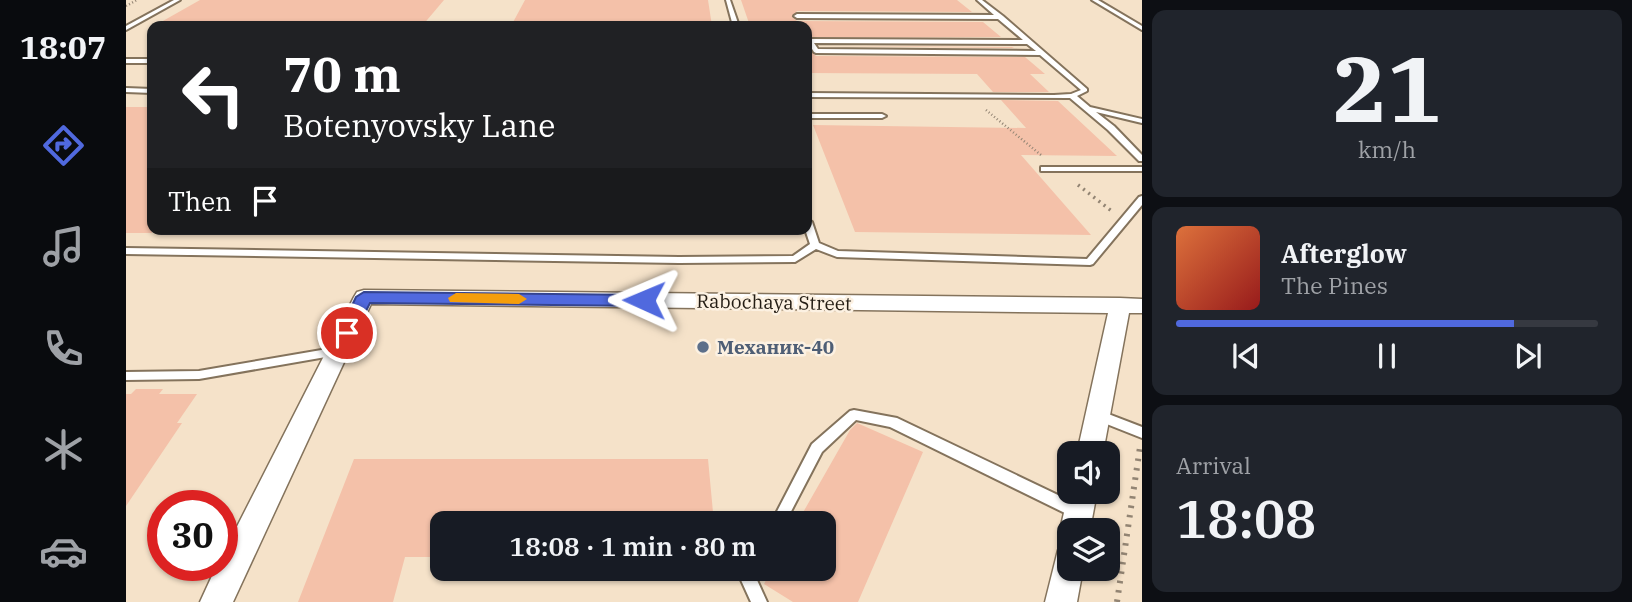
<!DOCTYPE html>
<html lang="en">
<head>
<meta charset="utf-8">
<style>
  :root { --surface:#171b24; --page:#20242c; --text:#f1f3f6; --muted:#9ea1a6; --line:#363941; --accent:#5069de }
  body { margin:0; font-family:"IBM Plex Serif",serif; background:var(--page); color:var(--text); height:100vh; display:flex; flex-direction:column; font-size:26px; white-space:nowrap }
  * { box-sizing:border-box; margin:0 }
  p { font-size:23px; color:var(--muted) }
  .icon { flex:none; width:38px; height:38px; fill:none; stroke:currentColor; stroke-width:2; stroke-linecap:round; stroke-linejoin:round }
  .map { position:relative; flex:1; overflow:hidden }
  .panel { display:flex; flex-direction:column; gap:10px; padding:10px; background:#0d0f14; width:490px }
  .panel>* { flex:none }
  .hud { position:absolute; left:21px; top:21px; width:665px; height:214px; border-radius:14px; box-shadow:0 2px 5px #0004; background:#202124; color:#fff; overflow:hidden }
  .controls { position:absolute; left:931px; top:441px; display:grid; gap:14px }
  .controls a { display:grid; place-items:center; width:63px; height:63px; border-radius:14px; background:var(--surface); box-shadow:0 2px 5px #0004; font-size:35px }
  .speed { position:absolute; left:21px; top:490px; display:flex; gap:14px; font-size:35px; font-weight:700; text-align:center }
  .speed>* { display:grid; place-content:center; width:91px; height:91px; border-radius:50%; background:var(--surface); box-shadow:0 2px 5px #0004; line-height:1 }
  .speed .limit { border:10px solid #d22; background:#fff; color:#111 }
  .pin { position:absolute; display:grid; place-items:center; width:60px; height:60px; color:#fff; margin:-30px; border:4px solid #fff; border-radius:50%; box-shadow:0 2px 7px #0007 }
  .me { position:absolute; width:77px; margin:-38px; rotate:271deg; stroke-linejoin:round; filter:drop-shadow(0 0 5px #0008) }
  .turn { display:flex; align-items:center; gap:24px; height:147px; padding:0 21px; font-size:32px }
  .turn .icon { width:91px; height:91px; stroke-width:2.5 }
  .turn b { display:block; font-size:49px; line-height:60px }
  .then { display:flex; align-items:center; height:66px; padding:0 21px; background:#0003; gap:14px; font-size:26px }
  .big { font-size:52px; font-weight:600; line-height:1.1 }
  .panel .card { flex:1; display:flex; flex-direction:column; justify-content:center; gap:10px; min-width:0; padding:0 24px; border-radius:14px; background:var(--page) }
  .panel .dial { align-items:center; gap:0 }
  .dial b { font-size:91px; line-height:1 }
  .song { display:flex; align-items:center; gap:21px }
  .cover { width:84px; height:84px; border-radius:10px; background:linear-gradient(135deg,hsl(20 70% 55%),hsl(0 70% 35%)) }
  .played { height:7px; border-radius:4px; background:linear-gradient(90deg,var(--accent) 80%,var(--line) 80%) }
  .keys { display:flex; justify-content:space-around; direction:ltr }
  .trip { position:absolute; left:304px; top:511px; width:406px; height:70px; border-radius:14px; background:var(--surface); box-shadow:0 2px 5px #0004; font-weight:600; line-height:70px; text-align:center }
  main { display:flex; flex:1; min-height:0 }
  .menu { display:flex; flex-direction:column; width:126px; justify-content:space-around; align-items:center; background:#090b0e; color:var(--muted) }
  .menu .icon { width:49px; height:49px }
  .menu .selected { color:var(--accent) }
  .menu b { font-size:32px; color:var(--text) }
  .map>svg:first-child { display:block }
  .building { fill:#f4c1a9 }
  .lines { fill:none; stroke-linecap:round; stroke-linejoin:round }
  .lane-casing { stroke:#84735c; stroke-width:4 }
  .street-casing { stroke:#84735c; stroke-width:3 }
  .path-far2 { stroke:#928473; stroke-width:2.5; stroke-dasharray:1 2.5; stroke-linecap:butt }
  .path-far1 { stroke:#928473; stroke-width:3.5; stroke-dasharray:2 4.5; stroke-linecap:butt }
  .path { stroke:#928473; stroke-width:6; stroke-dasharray:2.5 7; stroke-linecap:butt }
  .lane { fill:#fff; fill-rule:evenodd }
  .street { fill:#fff; fill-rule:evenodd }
  .route { fill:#5069de; stroke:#344490; stroke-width:2 }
  .slow { fill:#f59e0b }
  .service-dot { fill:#5c6f8a; stroke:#fcf1e2; stroke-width:2.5 }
  .labels { text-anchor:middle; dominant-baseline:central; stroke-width:5; stroke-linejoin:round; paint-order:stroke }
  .street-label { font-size:19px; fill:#231c13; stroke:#fcf1e2 }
  .service-label { font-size:19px; font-weight:bold; fill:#4e5e75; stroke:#fcf1e2; text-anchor:start }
</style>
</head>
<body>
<main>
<nav class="menu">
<b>18:07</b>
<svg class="icon selected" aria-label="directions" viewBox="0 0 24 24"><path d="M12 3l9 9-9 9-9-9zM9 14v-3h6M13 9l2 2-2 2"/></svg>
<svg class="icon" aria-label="music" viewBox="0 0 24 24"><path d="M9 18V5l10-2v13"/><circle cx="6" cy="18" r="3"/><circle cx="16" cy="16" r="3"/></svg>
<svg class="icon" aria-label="phone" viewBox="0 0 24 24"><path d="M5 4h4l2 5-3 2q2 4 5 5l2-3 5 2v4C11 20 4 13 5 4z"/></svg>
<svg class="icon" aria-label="climate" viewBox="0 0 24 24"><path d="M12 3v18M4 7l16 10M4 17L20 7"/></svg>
<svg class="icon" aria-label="car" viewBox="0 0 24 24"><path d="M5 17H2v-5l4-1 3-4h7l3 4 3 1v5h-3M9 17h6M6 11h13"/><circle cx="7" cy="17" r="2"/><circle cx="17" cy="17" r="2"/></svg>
</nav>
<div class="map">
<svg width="1016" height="602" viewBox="0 0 1016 602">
  <rect width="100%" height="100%" fill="#f5e2c9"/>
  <!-- building -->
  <g class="building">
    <polygon points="74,0 318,0 296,26 28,26"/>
    <polygon points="399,0 582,0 586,26 385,26"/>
    <polygon points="615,0 831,0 846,12 671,11 666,17 671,21 857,22 875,37 681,38 681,26 624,26"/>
    <polygon points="681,46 690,56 899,57 919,74 904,74 923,92 867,92 851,74 681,73"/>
    <polygon points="693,46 886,47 888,48"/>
    <polygon points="875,100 932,101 991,156 895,155 965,235 729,232 687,125 900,128"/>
    <rect x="0" y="107" width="26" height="126"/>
    <polygon points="10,389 37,389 33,394 71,394 51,423 56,423 0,506 0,394 5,394"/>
    <polygon points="731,423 797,452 732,602 667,602 638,584 646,569 698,569 698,523 671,523 724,430"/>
    <polygon points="228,459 582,459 588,523 317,523 317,557 279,557 267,602 172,602"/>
  </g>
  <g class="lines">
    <!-- lane casing -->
    <g class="lane-casing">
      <g id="lane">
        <polygon points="48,0 54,0 0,30 0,26"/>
        <polygon points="600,0 604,0 613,26 607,26"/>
        <path d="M851 0H856L877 16 961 89V91L951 96 964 107 1016 119V123L970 112 988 126 1016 155V161H1013L982 130 944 98 681 97V93L928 95 945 94 955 90 914 55 690 53 688 52 681 41 684 39 897 40 872 19 671 18 668 16 671 14 868 15ZM688 43 901 44 910 51 692 49Z"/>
        <polygon points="966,0 972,0 1016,26 1016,30"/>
        <rect x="0" y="59" width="26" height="4"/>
        <polygon points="0,88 26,89 26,93 0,92"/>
        <polygon points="681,114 756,114 760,116 756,118 681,118"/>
        <rect x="915" y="167" width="101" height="4"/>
        <polygon points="1016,196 1016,205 967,264 964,265 711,257 690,249 669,262 553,263 0,254 0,248 553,257 667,256 684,244 679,229 681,229 681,219 686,222 693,243 712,251 961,259 1013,197"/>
        <polygon points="213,347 217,348 219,351 217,354 73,379 0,380 0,372 73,371"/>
        <polygon points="728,410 771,418 955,506 957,511 955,516 950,517 945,516 764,427 730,420 696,452 659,523 645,523 686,444 724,411"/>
        <polygon points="972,410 1016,427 1016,438 968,419 966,415 968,411"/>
        <polygon points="620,569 636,569 631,580 641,602 625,602 615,580"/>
      </g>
    </g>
    <!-- street casing -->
    <g class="street-casing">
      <g id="street">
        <polygon points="238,290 994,298 1016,299 1016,313 1003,313 977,453 951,453 982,313 245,304 107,602 74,602 91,565 96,565 96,556 228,297 231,292"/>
        <polygon points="943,491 971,492 964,530 943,530 943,541 939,540 934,530"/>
        <polygon points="943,545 943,569 957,569 951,602 919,602 932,550"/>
      </g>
    </g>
    <!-- path-far2 -->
    <g class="path-far2">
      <polyline points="0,6 11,0"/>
      <polyline points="860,110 915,155"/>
    </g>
    <!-- path-far1 -->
    <polyline class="path-far1" points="952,185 987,212"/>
    <!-- path -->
    <polyline class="path" points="991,602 1014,447"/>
    <!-- lane -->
    <use href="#lane" class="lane"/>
    <!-- street -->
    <use href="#street" class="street"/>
  </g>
  <!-- route -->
  <polygon class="route" points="238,292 518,295 526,300 518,306 244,303 227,337 215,337 213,333 230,297"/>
  <!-- slow -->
  <polygon class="slow" points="330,293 393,294 401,299 393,304 324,302 322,298"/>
  <!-- markers -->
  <circle class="service-dot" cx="577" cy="347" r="7"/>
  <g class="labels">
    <!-- street labels -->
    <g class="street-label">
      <text transform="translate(648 302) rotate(1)">Rabochaya Street</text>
    </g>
    <!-- service labels -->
    <g class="service-label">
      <text x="591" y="347">Механик-40</text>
    </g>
  </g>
</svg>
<div class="controls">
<a><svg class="icon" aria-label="sound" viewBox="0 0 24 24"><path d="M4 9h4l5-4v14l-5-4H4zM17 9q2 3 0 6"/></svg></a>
<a><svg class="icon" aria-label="layers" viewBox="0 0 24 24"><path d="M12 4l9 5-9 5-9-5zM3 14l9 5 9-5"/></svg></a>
</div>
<div class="speed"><div class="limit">30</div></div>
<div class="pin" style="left:221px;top:333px;background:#d93025"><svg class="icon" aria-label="arrive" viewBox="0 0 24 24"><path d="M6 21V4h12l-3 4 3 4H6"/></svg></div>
<svg class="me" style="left:518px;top:300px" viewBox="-20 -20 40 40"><path d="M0-17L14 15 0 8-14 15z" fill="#5069de" stroke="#fff" stroke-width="4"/></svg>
<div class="trip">18:08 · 1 min · 80 m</div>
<div class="hud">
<div class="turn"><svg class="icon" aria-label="left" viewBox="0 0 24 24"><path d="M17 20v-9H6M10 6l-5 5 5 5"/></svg><div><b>70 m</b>Botenyovsky Lane</div></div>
<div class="then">Then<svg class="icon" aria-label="arrive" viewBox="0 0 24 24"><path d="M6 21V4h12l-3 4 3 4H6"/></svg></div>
</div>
</div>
<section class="panel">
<div class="card dial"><b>21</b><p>km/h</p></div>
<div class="card">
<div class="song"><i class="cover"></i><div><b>Afterglow</b><p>The Pines</p></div></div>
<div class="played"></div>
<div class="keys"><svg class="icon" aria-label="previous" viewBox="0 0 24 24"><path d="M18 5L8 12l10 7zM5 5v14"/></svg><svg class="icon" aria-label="pause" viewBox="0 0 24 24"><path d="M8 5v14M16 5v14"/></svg><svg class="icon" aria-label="next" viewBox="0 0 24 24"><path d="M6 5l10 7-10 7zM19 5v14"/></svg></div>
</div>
<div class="card"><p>Arrival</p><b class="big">18:08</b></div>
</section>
</main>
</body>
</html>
